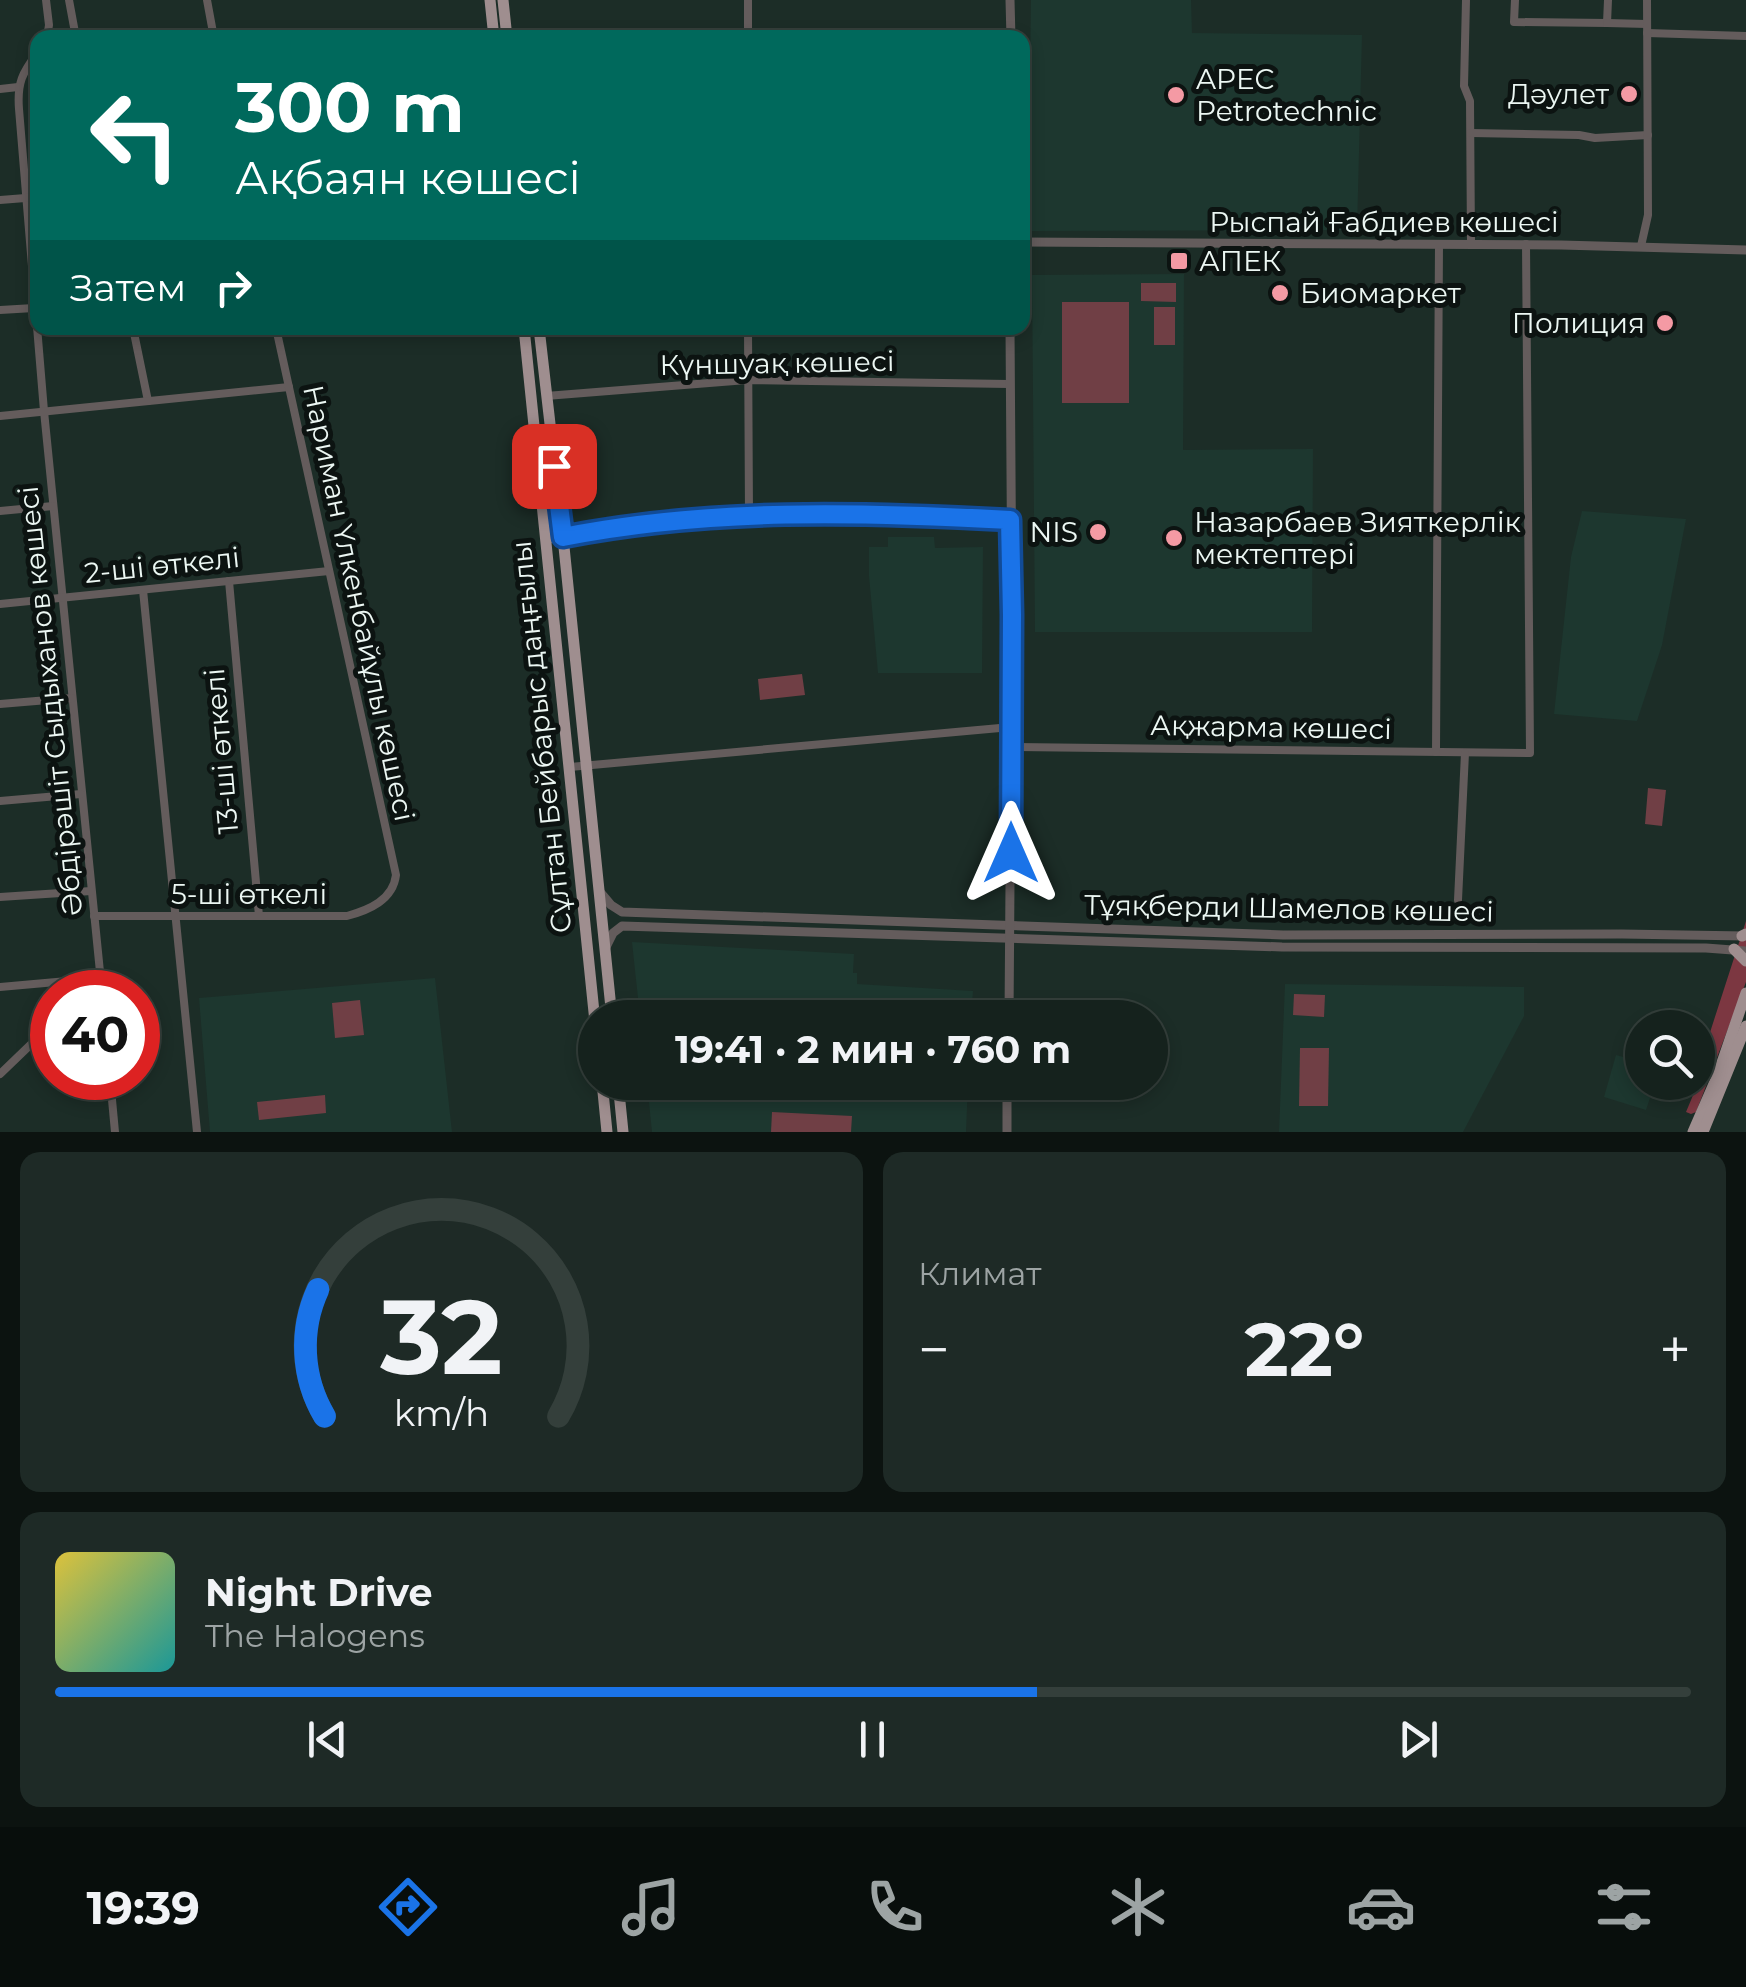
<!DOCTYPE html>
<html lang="ru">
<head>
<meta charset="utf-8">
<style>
  :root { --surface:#15221d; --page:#1e2a26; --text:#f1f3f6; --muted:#9da4a4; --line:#343f3b; --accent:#1a73e8 }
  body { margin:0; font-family:Montserrat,sans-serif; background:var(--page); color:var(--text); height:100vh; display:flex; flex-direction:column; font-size:38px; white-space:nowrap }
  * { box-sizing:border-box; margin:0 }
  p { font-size:32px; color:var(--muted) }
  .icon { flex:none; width:55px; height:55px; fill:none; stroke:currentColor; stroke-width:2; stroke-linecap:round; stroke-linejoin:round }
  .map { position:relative; height:1132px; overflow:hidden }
  .details { display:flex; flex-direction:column; gap:20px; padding:20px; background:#0c1310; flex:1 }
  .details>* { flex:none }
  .hud { position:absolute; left:30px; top:30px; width:1000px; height:305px; border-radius:20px; box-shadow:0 5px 15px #0003,0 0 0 2px var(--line); background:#00695c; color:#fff; overflow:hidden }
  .controls { position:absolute; left:1625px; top:1010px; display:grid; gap:20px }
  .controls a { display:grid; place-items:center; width:90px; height:90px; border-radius:50%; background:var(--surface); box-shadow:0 5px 15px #0003,0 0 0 2px var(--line); font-size:50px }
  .speed { position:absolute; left:30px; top:970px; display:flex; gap:20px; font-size:50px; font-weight:700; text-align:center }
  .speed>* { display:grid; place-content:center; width:130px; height:130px; border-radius:50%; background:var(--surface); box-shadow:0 5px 15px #0003,0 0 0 2px var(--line); line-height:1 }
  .speed .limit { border:15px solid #d22; background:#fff; color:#111 }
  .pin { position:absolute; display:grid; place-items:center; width:85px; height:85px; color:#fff; margin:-42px; border-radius:20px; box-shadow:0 5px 15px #0006 }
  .me { position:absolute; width:110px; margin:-55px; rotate:0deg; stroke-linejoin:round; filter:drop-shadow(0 0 8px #0008) }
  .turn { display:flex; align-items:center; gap:35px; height:210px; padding:0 40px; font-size:45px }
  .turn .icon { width:130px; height:130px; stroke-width:2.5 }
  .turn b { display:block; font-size:70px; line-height:85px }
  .then { display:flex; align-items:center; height:95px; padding:0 40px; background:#0003; gap:20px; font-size:38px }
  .big { font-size:75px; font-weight:700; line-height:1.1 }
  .details .tile { flex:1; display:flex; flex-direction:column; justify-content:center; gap:15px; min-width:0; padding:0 35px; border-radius:20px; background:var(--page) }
  .details .dial { align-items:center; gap:0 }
  .dial svg { height:260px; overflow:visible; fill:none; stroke:var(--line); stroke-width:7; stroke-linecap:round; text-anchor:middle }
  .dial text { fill:var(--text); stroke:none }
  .song { display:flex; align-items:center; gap:30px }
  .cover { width:120px; height:120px; border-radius:15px; background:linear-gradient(135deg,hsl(50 70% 55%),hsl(180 70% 35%)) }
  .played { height:10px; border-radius:5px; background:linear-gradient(90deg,var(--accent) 60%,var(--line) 60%) }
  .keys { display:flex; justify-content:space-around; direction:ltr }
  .heat { display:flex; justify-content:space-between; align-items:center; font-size:55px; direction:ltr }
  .details .tiles { flex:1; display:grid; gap:20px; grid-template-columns:1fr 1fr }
  .tile:last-child { grid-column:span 2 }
  .trip { position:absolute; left:578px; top:1000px; width:590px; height:100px; border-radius:50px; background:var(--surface); box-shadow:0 5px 15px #0003,0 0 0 2px var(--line); font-weight:700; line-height:100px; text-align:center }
  .dock { display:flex; height:160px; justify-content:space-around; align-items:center; background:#080e0c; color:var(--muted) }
  .dock .icon { width:70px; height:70px }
  .dock .active { color:var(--accent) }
  .dock b { font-size:45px; color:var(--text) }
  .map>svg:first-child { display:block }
  .built { fill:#1d372f }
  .green { fill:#703f45 }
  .forest { fill:#7c3741 }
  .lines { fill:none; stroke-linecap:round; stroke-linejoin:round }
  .minor { stroke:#645c5c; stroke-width:8 }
  .tertiary { stroke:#645c5c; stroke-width:9 }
  .primary { stroke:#9f8e8f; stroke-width:11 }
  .route-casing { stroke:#114b97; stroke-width:25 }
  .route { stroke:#1a73e8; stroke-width:18 }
  .poi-dot { fill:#f49aa4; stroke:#0c1311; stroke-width:4 }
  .labels { text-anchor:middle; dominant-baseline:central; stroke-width:10; stroke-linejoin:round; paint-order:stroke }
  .poi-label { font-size:28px; fill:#ecf7f3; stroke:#0c1311; text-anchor:start }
  .street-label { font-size:28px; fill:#ecf7f3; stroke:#0c1311 }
</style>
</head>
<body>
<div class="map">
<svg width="1746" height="1132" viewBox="0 0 1746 1132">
  <rect width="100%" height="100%" fill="#1c2d27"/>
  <!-- built -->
  <g class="built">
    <polygon points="1031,0 1191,0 1192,33 1362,35 1357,230 1028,231"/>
    <polygon points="1184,274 1183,450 1313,449 1312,632 1035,632 1032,275"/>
    <polygon points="1582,511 1686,519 1662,645 1637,721 1554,714 1571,557"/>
    <polygon points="888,537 934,537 935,548 983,547 982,673 878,673 869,576 869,547 888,547"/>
    <polygon points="632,942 854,954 853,973 857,973 857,984 973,991 971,1017 640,1017"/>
    <polygon points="435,978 452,1132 210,1132 199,998"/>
    <polygon points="1285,984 1524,987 1524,1016 1463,1132 1279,1132"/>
    <polygon points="1616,1055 1642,1062 1642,1082 1655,1083 1646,1110 1604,1097"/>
    <polygon points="647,1083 968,1083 966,1132 652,1132"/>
  </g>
  <!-- green -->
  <g class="green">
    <polygon points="1141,283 1176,283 1176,302 1141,301"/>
    <rect x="1062" y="302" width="67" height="101"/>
    <rect x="1154" y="307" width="21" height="38"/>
    <polygon points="802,674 805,695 760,700 758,679"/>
    <polygon points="1648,788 1666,790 1662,826 1645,824"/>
    <polygon points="1294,994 1325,995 1324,1017 1293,1015"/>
    <polygon points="360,1000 364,1035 335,1038 332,1003"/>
    <polygon points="1300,1048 1329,1048 1328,1106 1299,1106"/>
    <polygon points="325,1095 326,1113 259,1120 257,1102"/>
    <polygon points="772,1112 852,1116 851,1132 771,1132"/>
  </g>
  <!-- forest -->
  <polygon class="forest" points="1746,921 1746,982 1696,1112 1691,1114 1686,1112 1699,1081 1703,1054"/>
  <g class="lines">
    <!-- minor -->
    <g class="minor">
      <polyline points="46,0 49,25 47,38"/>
      <polyline points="69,0 76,38"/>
      <polyline points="207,0 214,38"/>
      <polyline points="1466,0 1464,86 1470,101 1471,244"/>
      <polyline points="1515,0 1514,22 1607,23 1608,0"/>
      <polyline points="1607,23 1647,24"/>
      <polyline points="1647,33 1746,36"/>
      <polyline points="748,38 748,0"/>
      <path d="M38 52C22 73 17 83 19 109L44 411 102 992"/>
      <polyline points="0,89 18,87"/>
      <polyline points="1471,133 1579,135 1595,138 1648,135"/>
      <polyline points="0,200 38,197"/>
      <polyline points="1641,246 1648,215 1647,0"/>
      <polyline points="0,310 34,308"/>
      <polyline points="133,328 148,401"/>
      <polyline points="748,328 749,515"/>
      <polyline points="546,396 747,380 1009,384"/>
      <polyline points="0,416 289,387"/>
      <polyline points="0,511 53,506"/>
      <path d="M546 540C699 508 855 512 1010 520"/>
      <polyline points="229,581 259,916"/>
      <polyline points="143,590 197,1132"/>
      <polyline points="0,604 329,571"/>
      <polyline points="0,704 72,698"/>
      <polyline points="1011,747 1530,753 1526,244"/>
      <polyline points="1436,752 1439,244"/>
      <polyline points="570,767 1011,727"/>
      <polyline points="0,801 81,794"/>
      <polyline points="0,897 91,891"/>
      <polyline points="1458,900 1465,753"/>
      <path d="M94 916H347C369 910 393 900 396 875L276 328"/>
      <polyline points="0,987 101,978"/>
      <polyline points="85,992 101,978"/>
      <polyline points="0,1074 52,1024"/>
      <polyline points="110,1078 115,1132"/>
    </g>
    <!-- tertiary -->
    <g class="tertiary">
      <polyline points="1010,0 1011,38"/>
      <polyline points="1022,242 1561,245 1746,250"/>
      <polyline points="600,892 611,905 622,912 1283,935 1622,934 1746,936"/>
      <polyline points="606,947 613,933 622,926 1282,947 1706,948 1746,951"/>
      <polyline points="1009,1018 1012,615 1010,328"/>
      <polyline points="1007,1132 1007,1082"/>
    </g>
    <!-- primary -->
    <g class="primary">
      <polyline points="490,0 494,38"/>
      <polyline points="503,0 507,38"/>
      <polyline points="524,328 595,1022"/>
      <polyline points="539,328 563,537 612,1018"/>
      <polyline points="1742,936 1746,934"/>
      <polyline points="1734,949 1746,961"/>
      <polyline points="602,1082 607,1132"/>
      <polyline points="618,1082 623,1132"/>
      <polyline points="1693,1132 1717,1077 1746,993"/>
      <polyline points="1703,1132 1746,1026"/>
    </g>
  </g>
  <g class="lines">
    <!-- route casing -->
    <g class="route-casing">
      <path id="route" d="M554 466 563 537C710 508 861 512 1010 520L1012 615 1011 853"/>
    </g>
    <!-- route -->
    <use href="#route" class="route"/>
  </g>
  <!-- markers -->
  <g class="poi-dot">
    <circle cx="1629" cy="94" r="10"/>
    <circle cx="1176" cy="95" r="10"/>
    <rect x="1169" y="251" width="20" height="20" rx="5"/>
    <circle cx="1280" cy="293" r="10"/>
    <circle cx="1665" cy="323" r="10"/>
    <circle cx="1098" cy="532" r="10"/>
    <circle cx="1174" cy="538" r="10"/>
  </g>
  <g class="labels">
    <!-- poi labels -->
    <g class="poi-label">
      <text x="1196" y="79">APEC<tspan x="1196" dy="32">Petrotechnic</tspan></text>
      <text x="1609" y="94" text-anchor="end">Дәулет</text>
      <text x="1199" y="261">АПЕК</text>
      <text x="1300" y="293">Биомаркет</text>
      <text x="1645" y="323" text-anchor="end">Полиция</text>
      <text x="1194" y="522">Назарбаев Зияткерлік<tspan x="1194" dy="32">мектептері</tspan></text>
      <text x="1078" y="532" text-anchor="end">NIS</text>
    </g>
    <!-- street labels -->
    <g class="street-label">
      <text x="1384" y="222">Рыспай Ғабдиев көшесі</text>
      <text transform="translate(777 363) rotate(-1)">Күншуақ көшесі</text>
      <text transform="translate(162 565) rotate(-6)">2-ші өткелі</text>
      <text transform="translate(359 603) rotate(78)">Нариман Үлкенбайұлы көшесі</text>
      <text transform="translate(50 701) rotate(-96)">Әбдірәшіт Сыдыханов көшесі</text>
      <text transform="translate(1271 727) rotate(1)">Ақжарма көшесі</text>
      <text transform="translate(541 737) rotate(-96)">Сұлтан Бейбарыс даңғылы</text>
      <text transform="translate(221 751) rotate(-95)">13-ші өткелі</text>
      <text x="249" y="894">5-ші өткелі</text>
      <text transform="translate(1289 908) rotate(1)">Тұяқберди Шамелов көшесі</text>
    </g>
  </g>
</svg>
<div class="controls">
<a><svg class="icon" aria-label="search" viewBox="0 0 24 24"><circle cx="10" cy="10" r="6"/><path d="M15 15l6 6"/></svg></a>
</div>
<div class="speed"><div class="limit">40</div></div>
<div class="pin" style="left:554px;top:466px;background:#d93025"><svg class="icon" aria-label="arrive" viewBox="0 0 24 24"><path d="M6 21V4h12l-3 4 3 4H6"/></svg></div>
<svg class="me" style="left:1011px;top:853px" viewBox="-20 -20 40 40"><path d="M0-17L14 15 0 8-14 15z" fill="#1a73e8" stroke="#fff" stroke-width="4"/></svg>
<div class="trip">19:41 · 2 мин · 760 m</div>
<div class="hud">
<div class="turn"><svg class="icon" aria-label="left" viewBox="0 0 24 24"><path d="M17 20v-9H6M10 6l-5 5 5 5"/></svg><div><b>300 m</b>Ақбаян көшесі</div></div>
<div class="then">Затем<svg class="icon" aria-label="right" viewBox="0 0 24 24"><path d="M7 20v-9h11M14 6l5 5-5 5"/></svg></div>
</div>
</div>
<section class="details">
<div class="tiles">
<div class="tile dial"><svg viewBox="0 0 100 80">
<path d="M14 69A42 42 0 1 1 86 69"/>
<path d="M14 69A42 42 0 0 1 12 30" stroke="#1a73e8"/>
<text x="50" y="56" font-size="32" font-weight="700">32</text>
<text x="50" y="72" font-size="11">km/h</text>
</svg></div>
<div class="tile"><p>Климат</p>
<div class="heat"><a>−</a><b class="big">22°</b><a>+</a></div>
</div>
<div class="tile">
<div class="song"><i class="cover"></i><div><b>Night Drive</b><p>The Halogens</p></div></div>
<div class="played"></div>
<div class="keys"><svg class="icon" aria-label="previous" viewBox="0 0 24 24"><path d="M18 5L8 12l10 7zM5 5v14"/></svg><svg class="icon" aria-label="pause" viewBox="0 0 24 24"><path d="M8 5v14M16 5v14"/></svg><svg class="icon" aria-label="next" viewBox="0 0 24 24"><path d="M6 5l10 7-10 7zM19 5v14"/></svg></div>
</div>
</div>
</section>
<nav class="dock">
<b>19:39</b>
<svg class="icon active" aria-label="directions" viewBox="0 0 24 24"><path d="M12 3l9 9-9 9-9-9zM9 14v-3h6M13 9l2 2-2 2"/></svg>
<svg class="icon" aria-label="music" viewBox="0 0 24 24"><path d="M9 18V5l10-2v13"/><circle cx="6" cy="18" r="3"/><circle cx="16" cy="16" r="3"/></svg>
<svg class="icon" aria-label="phone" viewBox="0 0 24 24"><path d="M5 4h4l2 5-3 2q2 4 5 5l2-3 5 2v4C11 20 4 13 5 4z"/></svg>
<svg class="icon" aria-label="climate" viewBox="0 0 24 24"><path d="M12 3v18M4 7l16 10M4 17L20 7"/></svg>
<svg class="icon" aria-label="car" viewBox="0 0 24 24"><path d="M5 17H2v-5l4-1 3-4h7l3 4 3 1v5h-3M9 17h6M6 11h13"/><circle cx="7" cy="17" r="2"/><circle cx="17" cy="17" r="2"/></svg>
<svg class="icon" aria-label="filters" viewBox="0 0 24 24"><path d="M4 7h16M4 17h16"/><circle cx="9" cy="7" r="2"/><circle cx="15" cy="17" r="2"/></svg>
</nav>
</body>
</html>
